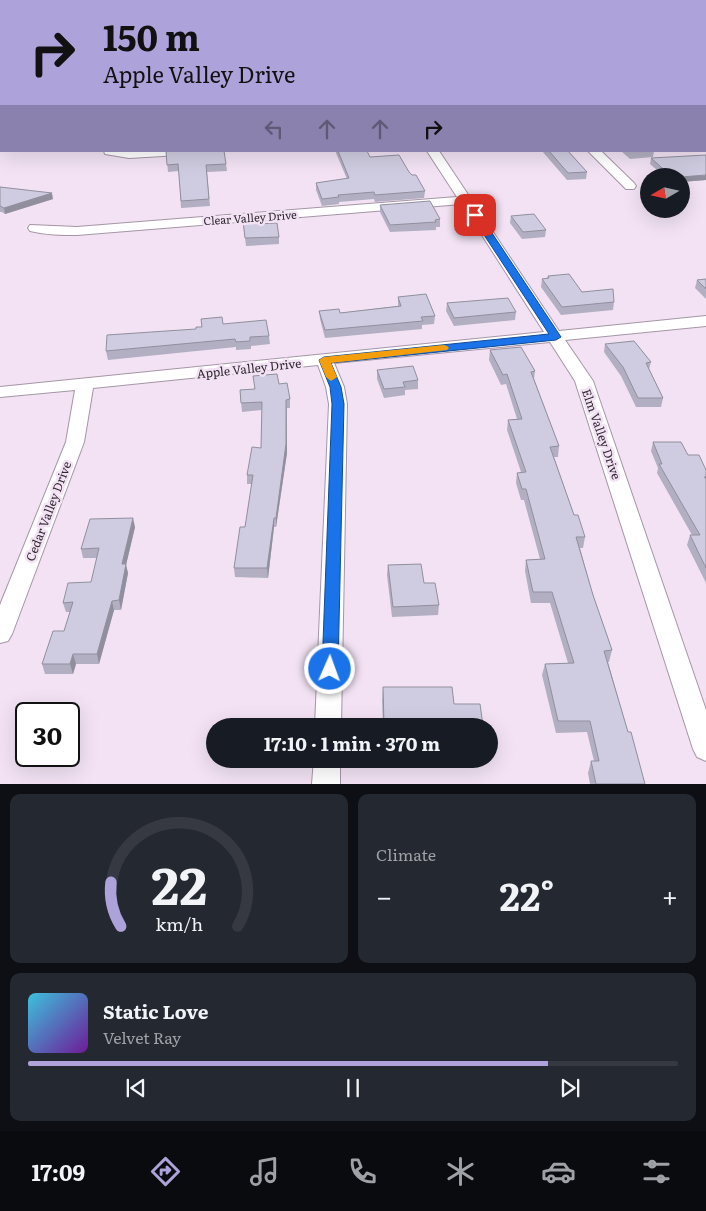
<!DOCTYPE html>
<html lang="en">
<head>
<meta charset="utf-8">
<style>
  :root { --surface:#171b24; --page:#242831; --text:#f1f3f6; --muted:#9ea1a6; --line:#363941; --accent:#aea2da }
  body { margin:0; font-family:Literata,serif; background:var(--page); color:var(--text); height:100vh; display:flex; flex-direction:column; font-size:19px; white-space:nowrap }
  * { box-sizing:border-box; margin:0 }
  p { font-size:16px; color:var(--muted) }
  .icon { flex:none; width:28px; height:28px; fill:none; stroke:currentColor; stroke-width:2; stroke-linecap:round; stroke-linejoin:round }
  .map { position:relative; height:784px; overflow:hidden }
  .drawer { display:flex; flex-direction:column; gap:10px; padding:10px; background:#0d0f14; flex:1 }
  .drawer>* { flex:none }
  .hud { position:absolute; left:0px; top:0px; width:706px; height:152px; box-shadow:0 5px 20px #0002; background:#aea2da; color:#111; overflow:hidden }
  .needle { width:32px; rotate:261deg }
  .tools { position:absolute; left:640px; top:168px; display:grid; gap:10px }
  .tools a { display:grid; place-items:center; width:50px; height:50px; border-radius:50%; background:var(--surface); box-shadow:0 5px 20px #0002; font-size:25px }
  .speed { position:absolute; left:15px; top:702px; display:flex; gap:10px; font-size:25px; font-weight:700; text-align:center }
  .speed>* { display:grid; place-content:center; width:65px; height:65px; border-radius:50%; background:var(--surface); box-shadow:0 5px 20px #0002; line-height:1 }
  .speed .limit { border:2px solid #111; border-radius:8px; background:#fff; color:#111 }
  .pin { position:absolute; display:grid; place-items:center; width:42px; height:42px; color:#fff; margin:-21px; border-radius:10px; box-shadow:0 2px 8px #0006 }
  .me { position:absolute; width:55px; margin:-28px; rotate:2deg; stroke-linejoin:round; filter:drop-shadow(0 0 4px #0008) }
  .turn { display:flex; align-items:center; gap:18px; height:105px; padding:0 20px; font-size:22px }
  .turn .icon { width:65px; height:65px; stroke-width:2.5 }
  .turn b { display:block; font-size:35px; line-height:42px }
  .lanes { display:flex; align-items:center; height:48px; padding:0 20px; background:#0003; justify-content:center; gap:25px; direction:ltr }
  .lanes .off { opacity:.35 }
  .big { font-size:38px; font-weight:700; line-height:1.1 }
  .drawer .tile { flex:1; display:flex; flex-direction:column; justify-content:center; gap:8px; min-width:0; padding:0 18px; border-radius:10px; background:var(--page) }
  .drawer .dial { align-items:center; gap:0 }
  .dial svg { height:130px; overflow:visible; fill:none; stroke:var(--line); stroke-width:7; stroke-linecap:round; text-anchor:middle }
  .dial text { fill:var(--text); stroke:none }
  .song { display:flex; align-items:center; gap:15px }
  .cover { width:60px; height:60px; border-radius:8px; background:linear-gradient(135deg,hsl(190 70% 55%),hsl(280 70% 35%)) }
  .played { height:5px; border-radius:2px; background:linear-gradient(90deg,var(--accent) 80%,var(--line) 80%) }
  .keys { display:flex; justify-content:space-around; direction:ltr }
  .heat { display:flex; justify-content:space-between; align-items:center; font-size:28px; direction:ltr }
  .drawer .tiles { flex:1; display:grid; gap:10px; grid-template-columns:1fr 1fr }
  .tile:last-child { grid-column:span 2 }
  .trip { position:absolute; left:206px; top:718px; width:292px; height:50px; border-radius:25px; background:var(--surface); box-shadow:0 5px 20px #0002; font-weight:700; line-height:50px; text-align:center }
  .tab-bar { display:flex; height:80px; justify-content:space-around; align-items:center; background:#090b0e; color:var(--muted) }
  .tab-bar .icon { width:35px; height:35px }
  .tab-bar .active { color:var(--accent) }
  .tab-bar b { font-size:22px; color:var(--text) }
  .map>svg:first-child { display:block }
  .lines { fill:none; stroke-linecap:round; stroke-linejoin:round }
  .river { fill:#4cb0b8; fill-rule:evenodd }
  .street-casing { stroke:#a596a6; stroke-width:2 }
  .secondary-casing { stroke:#a596a6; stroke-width:26 }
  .street { fill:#fff; fill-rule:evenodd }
  .secondary { stroke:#fff; stroke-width:24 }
  .wall { fill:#b2afc2 }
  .shaded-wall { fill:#918f9e }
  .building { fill:#cfcce1; stroke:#918f9e }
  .route { fill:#1a73e8; stroke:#114b97 }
  .slow { fill:#f59e0b }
  .labels { text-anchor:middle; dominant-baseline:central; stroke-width:5; stroke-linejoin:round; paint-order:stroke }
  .far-street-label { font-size:11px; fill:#2f292f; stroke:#f2e2f4 }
  .street-label { font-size:12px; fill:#2f292f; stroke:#f2e2f4 }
</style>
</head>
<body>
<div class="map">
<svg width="706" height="784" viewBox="0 0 706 784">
  <rect width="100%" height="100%" fill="#f2e2f4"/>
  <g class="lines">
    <!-- river -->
    <g class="river">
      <rect x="705" y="2" width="1" height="8"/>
      <rect x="0" y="138" width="1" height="12"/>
    </g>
    <!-- street casing -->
    <g class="street-casing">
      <g id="street">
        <rect x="0" y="14" width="1" height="4"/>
        <rect x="705" y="62" width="1" height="6"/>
        <rect x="705" y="111" width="1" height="6"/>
        <polygon points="104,151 203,151 197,154 129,158 105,154"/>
        <path d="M427 151H439L559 331 706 316V326L565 340 593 381 706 710V761L697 757 693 749 575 381 550 342 334 363 344 387 347 404 341 726H315L329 404 326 387 318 365 93 388 84 442 12 634 8 641 0 643V605L66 442 75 390 0 397V387L544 332 462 204 77 235C61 235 46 235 30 231L28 228 30 225 77 227 457 197Z"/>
        <polygon points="588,151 601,151 634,183 636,186 634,189 626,189"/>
        <polygon points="314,759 340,759 340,784 312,784"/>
      </g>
    </g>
    <!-- secondary casing -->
    <g class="secondary-casing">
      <polyline id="secondary" points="394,0 396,0"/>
    </g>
    <!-- street -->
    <use href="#street" class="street"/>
    <!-- secondary -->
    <use href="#secondary" class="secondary"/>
  </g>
  <!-- wall -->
  <g class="wall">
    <polygon points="166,151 226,164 227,171 207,172 210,206 181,208 179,171 168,172"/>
    <polygon points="336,151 370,157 409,172 425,191 424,198 375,202 374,199 339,202 339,204 322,206 316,190 316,183 347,179 336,153"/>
    <polygon points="542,151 568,151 587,172 586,179 567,180"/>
    <polygon points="621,151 654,151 653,157 630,159"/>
    <polygon points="651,158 706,180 681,182 681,176 664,176 650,164"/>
    <polygon points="0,187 53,199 5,214 2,212 0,212"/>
    <polygon points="380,205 440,219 440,227 436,227 436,230 390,232 380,212"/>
    <polygon points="511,216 546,230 545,237 522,239 510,223"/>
    <polygon points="243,221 259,224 279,237 279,244 246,246"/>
    <polygon points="548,276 582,292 614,302 613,310 561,315 541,287 542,279 547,278"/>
    <polygon points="706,279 706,299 695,288 697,280"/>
    <polygon points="398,297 435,316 434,324 422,325 422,329 325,338 320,319 319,311 340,313 398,306"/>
    <polygon points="447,303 516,312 515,320 454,326 446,311"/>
    <polygon points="223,324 269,336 270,344 251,346 251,349 236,350 236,347 108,360 106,351"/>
    <polygon points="605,344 651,362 649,369 663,398 661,407 636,407 621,376 604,352"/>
    <polygon points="490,350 535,371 534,379 559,446 558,457 554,457 574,515 585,537 583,548 580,548 593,595 612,650 609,662 608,662 628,732 645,784 590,784 588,773 591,761 594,761 587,732 556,733 542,675 545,664 568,663 550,603 531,603 525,571 526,560 540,559 524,500 521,500 516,483 517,473 521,472 507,430 508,420 517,419 506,384 501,385 489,360"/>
    <polygon points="377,370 418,380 418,389 405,390 405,395 384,398 377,379"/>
    <polygon points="279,384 290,399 290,408 287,408 287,453 276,527 274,527 268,578 235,577 234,568 245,527 252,484 247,484 247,475 261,448 262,410 242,412 240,390 254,389"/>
    <polygon points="653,442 688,455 706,470 706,583 687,545 690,535 692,535 657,473 658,468 651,451"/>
    <polygon points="135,527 126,565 128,573 121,610 114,610 99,664 76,664 73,674 45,674 42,664 64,631 70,612 66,612 63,603 91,582 97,558 83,558 81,549"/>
    <polygon points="388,565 424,583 439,605 438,615 392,617 387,575"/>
    <polygon points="383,687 454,704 483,726 383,726 382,701"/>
  </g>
  <!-- shaded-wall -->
  <g class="shaded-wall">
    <polygon points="706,175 706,180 681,182 681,177"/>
    <polygon points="52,193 53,199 5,214 4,208"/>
    <polygon points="286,400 287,453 276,527 276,518"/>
    <polygon points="133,518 135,527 126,565 128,573 121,610 119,600 122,564"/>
    <polygon points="274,518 274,527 268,578 267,568"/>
    <polygon points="112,601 114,610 99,664 97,654"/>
    <polygon points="73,654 76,664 73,674 70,664"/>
  </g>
  <!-- building -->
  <g class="building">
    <polygon points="40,0 223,0 222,1 258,1 259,0 325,0 325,1 38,1"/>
    <polygon points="0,30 1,31 1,93 0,88"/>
    <polygon points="1,95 1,105 0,104 0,96"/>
    <polygon points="166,151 224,151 226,164 206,165 209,199 181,201 178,164 167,165"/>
    <polygon points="338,151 367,151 370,157 399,155 409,172 412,175 416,175 425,191 375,195 374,192 338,195 339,197 322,199 316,183 349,178"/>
    <polygon points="549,151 568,151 587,172 568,173"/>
    <polygon points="706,155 706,175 681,177 671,176 651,158"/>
    <polygon points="0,187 52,193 4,208 0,206"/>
    <polygon points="430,201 440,219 435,220 436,222 390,225 380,205"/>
    <polygon points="534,214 546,230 523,232 511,216"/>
    <polygon points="259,220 259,224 277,223 279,237 245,238 243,221"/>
    <polygon points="569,274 582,292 613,289 614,302 562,307 542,279 549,278 548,276"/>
    <polygon points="706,279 706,289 697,280"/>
    <polygon points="426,294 435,316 421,317 423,321 325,330 319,311 339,309 340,313 401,306 398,297"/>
    <polygon points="508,298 516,312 454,318 447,303"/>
    <polygon points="222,317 223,324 266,320 269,336 250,337 250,341 236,342 235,339 106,351 107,335 196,329 196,327 202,327 201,319"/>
    <polygon points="634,341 651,362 646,363 663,398 638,398 623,367 605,344"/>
    <polygon points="521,347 535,371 531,372 559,446 550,447 574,515 578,515 585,537 576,537 593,595 612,650 604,651 628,732 631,732 645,784 596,784 591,761 599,761 590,721 558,721 545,664 574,663 552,592 533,592 526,560 545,559 526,489 522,489 517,473 526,472 508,420 522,419 507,374 503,375 490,350"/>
    <polygon points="413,366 418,380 403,382 405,387 384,389 377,370"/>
    <polygon points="277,374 279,384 287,383 290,399 286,400 286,444 276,518 274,518 267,568 234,568 240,527 245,527 253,475 247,475 252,447 261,448 262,402 241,403 240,390 255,389 253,376"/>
    <polygon points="653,442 681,442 688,455 699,455 706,470 706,477 704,477 706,479 706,568 690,535 700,535 659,464 662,464"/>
    <polygon points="133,518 122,564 126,564 119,600 112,601 97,654 73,654 70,664 42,664 53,631 64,631 73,602 63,603 68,583 91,582 99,548 81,549 90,519"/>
    <polygon points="421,564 424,583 435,583 439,605 393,607 388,565"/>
    <polygon points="383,687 452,687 454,704 480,704 483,726 384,726"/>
  </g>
  <!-- route -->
  <polygon class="route" points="475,212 480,215 561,337 556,340 331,363 341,387 344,404 338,669 335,674 330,676 324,674 322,669 332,404 330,387 319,360 324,357 549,334 471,215"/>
  <!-- slow -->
  <polygon class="slow" points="444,345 447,346 449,348 447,350 331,363 337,377 331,381 326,377 319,360 324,357"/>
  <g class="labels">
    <!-- far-street labels -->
    <g class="far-street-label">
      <text transform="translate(250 217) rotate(-4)">Clear Valley Drive</text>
    </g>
    <!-- street labels -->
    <g class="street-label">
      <text transform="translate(249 368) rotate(-6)">Apple Valley Drive</text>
      <text transform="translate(602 434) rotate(71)">Elm Valley Drive</text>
      <text transform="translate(48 511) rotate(-69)">Cedar Valley Drive</text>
    </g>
  </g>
</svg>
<div class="tools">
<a><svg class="needle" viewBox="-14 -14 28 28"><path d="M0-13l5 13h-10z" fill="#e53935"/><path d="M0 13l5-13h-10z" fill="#9ea1a6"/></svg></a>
</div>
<div class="speed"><div class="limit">30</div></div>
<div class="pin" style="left:475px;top:215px;background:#d93025"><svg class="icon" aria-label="arrive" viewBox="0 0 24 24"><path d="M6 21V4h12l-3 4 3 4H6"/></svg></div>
<svg class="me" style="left:330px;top:669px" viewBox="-20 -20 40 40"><circle r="17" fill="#1a73e8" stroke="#fff" stroke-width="3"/><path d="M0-11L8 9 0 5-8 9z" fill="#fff"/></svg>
<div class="trip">17:10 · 1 min · 370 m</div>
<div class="hud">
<div class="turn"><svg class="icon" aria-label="right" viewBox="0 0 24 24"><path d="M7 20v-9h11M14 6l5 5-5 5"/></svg><div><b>150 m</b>Apple Valley Drive</div></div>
<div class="lanes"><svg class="icon off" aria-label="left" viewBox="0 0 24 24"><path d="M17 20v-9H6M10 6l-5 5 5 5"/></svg><svg class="icon off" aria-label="ahead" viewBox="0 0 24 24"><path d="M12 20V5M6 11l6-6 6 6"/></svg><svg class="icon off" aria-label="ahead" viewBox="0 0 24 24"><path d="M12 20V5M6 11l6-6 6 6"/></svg><svg class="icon" aria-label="right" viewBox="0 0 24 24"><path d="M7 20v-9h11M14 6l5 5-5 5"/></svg></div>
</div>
</div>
<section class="drawer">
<div class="tiles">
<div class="tile dial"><svg viewBox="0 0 100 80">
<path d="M14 69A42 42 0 1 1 86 69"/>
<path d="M14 69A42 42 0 0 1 8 42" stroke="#aea2da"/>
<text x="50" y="56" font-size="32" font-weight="700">22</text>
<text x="50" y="72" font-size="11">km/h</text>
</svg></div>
<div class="tile"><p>Climate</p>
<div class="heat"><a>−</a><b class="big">22°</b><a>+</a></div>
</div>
<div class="tile">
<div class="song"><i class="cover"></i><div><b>Static Love</b><p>Velvet Ray</p></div></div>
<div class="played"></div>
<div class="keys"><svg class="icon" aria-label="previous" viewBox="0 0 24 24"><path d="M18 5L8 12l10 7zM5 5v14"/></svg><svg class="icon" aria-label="pause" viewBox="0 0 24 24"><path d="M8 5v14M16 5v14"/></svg><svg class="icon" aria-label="next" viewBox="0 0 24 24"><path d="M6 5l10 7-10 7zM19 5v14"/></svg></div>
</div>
</div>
</section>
<nav class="tab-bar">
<b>17:09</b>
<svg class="icon active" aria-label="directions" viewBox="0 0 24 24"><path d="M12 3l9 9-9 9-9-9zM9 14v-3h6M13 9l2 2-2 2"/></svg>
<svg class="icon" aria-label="music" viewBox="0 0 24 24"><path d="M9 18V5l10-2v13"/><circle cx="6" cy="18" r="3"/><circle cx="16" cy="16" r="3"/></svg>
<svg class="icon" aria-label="phone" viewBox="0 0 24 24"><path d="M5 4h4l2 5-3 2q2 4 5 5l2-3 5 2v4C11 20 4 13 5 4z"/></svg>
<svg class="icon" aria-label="climate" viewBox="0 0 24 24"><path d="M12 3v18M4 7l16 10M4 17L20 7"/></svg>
<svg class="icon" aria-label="car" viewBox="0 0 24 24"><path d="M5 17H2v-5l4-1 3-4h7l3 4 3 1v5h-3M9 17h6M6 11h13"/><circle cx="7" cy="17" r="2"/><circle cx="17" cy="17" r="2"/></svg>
<svg class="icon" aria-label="filters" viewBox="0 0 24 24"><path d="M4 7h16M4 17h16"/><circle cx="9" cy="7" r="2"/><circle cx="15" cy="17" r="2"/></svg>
</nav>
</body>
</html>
